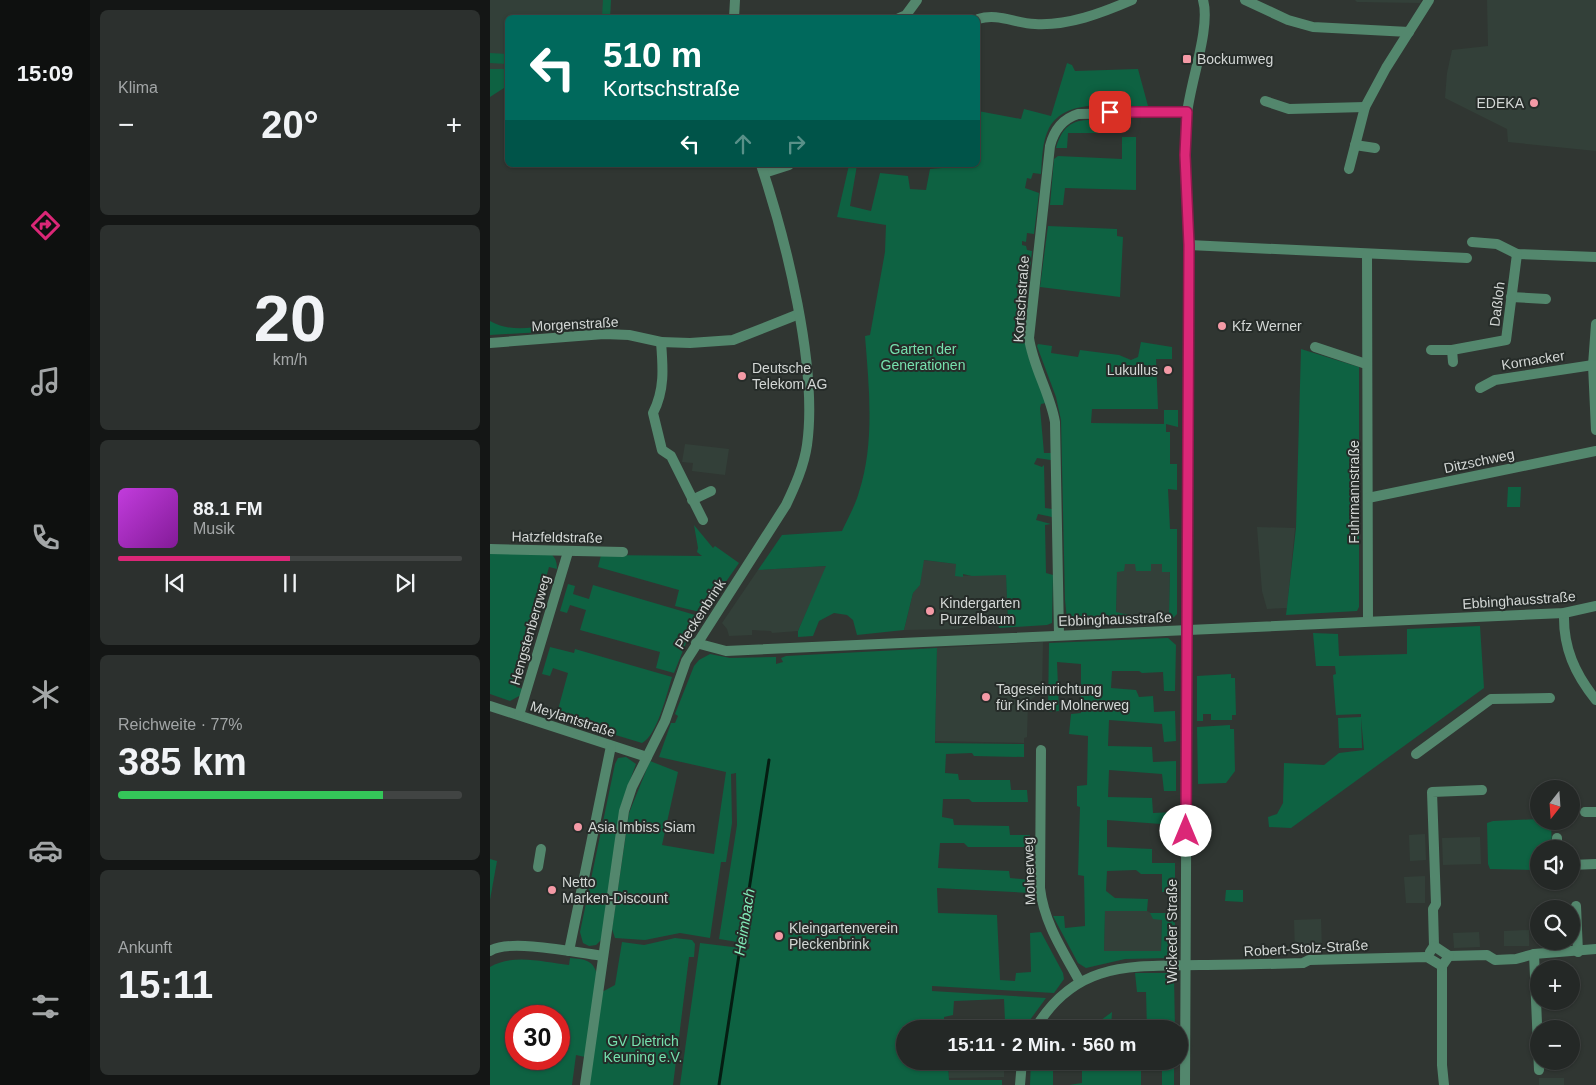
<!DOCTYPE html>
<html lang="de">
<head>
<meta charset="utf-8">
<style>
  :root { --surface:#242826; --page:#2c302e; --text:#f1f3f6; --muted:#a3a6a7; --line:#414443; --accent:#db2777 }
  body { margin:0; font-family:Helvetica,sans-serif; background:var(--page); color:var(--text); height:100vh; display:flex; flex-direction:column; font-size:19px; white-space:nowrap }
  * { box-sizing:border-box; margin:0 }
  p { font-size:16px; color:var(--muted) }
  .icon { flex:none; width:28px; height:28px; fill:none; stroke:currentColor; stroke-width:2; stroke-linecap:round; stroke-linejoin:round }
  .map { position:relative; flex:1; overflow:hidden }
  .sheet { display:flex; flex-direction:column; gap:10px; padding:10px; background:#141615; width:400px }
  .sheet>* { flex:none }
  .top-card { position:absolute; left:15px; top:15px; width:475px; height:152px; border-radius:8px; box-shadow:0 1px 4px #0004,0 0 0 1px var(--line); background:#00695c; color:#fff; overflow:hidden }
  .needle { width:32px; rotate:197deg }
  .controls { position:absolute; left:1040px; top:780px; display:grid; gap:10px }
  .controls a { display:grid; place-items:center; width:50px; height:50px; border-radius:50%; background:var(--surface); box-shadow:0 1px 4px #0004,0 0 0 1px var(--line); font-size:25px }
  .speed { position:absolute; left:15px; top:1005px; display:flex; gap:10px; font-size:25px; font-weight:700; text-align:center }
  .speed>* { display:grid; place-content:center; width:65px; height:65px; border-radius:50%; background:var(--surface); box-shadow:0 1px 4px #0004,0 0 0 1px var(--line); line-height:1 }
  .speed .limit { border:8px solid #d22; background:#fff; color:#111 }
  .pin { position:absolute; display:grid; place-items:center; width:42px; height:42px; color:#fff; margin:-21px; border-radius:10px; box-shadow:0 2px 8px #0006 }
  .me { position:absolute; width:55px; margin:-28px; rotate:0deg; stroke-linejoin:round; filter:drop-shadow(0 0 4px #0008) }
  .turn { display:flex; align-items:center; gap:18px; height:105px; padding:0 15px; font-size:22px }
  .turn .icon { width:65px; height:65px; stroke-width:2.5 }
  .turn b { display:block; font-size:35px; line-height:42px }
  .lanes { display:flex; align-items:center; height:48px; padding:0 15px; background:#0003; justify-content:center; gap:25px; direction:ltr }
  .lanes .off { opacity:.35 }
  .big { font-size:38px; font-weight:600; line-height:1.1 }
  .sheet .card { flex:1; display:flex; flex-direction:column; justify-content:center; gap:8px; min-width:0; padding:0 18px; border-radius:8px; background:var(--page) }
  .sheet .dial { align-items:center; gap:0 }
  .dial b { font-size:65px; line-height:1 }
  .song { display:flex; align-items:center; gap:15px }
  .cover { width:60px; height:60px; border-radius:8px; background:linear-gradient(135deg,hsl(290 70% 55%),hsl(290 70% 35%)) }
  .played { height:5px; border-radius:2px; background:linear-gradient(90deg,var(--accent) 50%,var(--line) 50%) }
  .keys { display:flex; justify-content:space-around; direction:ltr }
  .heat { display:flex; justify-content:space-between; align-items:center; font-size:28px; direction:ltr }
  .charge { height:8px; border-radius:4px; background:linear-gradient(90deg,#34c759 77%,var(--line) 0) }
  .trip { position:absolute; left:406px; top:1020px; width:292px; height:50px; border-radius:25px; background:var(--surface); box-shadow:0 1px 4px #0004,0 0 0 1px var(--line); font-weight:600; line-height:50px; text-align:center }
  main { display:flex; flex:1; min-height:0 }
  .dock { display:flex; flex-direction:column; width:90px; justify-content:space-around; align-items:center; background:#0e100f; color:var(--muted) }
  .dock .icon { width:35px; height:35px }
  .dock .on { color:var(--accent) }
  .dock b { font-size:22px; color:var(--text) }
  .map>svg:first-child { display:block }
  .built { fill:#334039 }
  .green { fill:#0e6242; fill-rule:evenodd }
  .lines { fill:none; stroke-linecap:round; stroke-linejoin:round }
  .stream { stroke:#051d12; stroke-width:3 }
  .street { stroke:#53876d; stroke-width:10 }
  .route-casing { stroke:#8e194d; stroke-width:12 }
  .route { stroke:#db2777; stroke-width:9 }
  .poi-dot { fill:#f49aa6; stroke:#262c29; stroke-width:2 }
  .labels { text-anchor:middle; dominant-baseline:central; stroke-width:4; stroke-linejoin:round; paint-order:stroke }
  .poi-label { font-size:14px; fill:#d3d7d5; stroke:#262c29; text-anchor:start }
  .street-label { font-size:14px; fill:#d3d7d5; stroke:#262c29 }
  .park-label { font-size:14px; fill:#76e1ae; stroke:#262c29 }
  .water-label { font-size:15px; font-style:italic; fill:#82ecb9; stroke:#262c29 }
</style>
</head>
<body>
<main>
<nav class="dock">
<b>15:09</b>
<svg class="icon on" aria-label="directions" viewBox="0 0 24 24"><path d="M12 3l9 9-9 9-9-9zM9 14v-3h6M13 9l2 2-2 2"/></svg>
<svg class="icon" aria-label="music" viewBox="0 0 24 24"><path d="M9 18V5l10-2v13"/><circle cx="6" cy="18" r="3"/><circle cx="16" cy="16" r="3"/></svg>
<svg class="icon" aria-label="phone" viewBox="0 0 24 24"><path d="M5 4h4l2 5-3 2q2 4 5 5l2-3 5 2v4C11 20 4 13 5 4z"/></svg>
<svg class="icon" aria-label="climate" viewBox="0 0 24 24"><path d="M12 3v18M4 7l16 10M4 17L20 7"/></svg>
<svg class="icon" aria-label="car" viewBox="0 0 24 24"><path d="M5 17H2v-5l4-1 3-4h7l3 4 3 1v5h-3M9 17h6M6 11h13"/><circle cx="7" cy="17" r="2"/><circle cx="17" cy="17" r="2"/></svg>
<svg class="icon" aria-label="filters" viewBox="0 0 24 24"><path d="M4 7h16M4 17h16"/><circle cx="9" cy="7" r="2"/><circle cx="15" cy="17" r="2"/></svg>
</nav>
<section class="sheet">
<div class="card"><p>Klima</p>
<div class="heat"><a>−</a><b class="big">20°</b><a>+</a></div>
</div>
<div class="card dial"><b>20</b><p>km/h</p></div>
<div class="card">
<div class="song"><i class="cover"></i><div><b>88.1 FM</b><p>Musik</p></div></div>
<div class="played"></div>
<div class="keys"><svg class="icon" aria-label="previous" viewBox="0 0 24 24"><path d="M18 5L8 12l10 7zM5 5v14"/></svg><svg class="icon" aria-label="pause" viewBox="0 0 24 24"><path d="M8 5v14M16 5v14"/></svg><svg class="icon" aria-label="next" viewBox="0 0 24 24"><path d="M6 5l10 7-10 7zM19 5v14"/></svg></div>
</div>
<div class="card"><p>Reichweite · 77%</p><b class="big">385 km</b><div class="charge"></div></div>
<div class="card"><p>Ankunft</p><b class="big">15:11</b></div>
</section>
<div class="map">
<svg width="1106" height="1085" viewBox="0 0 1106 1085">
  <rect width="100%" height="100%" fill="#303632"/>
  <!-- built -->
  <g class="built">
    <polygon points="0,0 121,0 120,17 18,18 17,73 0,81"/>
    <polygon points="865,0 931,0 930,3 867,2"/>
    <polygon points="997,0 1106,0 1106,151 1018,142 1017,129 955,98 957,73 962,50 998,46"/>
    <polygon points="195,444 239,449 235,475 202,471 203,463 192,462"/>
    <polygon points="767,527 805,528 797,608 777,609 772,591"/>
    <polygon points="433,560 467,564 466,576 516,574 518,624 485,625 467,629 414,630 423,593 430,584"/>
    <polygon points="634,564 672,564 680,572 679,613 667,614 668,621 639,622 638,615 626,613 627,571"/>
    <polygon points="337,566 308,631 282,633 281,631 262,630 262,635 239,636 237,629 232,623 268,570"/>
    <polygon points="553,642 552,691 538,702 537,737 534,738 534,743 445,741 447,648"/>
    <polygon points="935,834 936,860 920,861 919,835"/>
    <polygon points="990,837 991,864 953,865 952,838"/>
    <polygon points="935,876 935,903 916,903 914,877"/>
    <polygon points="615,911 657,911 672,919 671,951 614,951"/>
    <polygon points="831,919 832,951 805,952 804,920"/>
    <polygon points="1039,930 1039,946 1014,946 1014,931"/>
    <polygon points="989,932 990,947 964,948 963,933"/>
    <polygon points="459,1061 514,1061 514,1077 459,1078"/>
    <rect x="1049" y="1078" width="25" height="7"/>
  </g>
  <!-- green -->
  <g class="green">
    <polygon points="113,0 121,0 120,17 112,17"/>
    <polygon points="0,53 17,54 17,64 0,63"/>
    <path d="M577 63 582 65 585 71 648 69 658 106C628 107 576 96 559 128 552 142 552 159 551 174L543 173 541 179 537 178 535 188 549 193 544 234 537 233 536 242 532 241V245L536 246 537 250 542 251 537 293 530 292V300H526L525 303 529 304V316L535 318C532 353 545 370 556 403L551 404 550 408 554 453H561V460L547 458 544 464 552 467 554 465 555 508 562 509V517L548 514 546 520 561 524 555 525 556 573 563 575 562 623 557 625 509 628 508 624 518 623 516 575 482 576 473 574V577L465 576 466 564 434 560 430 585 423 593 414 630 367 635 363 620 357 615 344 613 329 621 323 636 308 637V631L336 566 268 570 292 535 352 531C358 518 365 506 369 492 385 443 379 387 375 336L380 335 395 252 396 225 347 217 359 165H367L360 206 381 211 390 173 418 176 420 189 436 190 440 169 488 165V111L531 119 534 109 561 116Z"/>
    <polygon points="0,69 18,69 17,86 0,97"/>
    <path d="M629 120V133H578L577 148H566C576 112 598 121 629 120Z"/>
    <polygon points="632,137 646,137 646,190 575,188 573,205 560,205 564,159 568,156 632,159"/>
    <polygon points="558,226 627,229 627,236 633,237 630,297 550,287"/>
    <path d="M0 321C31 338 60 320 89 322L86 330 0 335Z"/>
    <polygon points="651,342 682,347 682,359 666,359 668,409 602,409 601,423 674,424 674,410 688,410 688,427 676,424 676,432 680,432 680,464 687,464 687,490 678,489 680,529 687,529 687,614 681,620 668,621 667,614 679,613 680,572 672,572 672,564 661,564 661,571 646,571 645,564 635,564 634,571 627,572 626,612 639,615 639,622 581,623 577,619 575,600 571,420 566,397 547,346 548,344 562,346 561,353 588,357 590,350 629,355 641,360 648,357"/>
    <polygon points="811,349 869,367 869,607 867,611 796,615 806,528"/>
    <polygon points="1018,487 1031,487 1030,507 1017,507"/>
    <polygon points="204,525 223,548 225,546 249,563 214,613 185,606 189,590 108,567 111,555 212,556 207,552 208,548"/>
    <path d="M0 553 61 554C66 558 67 563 67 569L59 567 26 687 33 689 31 695 20 701 0 694Z"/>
    <polygon points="78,584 85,586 83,594 99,599 103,585 212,617 196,643 184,673 166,668 170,652 90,630 96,610 80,605 77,613 70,611"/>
    <polygon points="990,626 994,688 801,828 779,827 778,817 787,814 793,803 794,763 834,765 849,753 874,750 871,718 872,748 849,748 848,718 871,717 871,714 846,715 843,675 846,674 845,666 826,666 823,633 848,634 849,656 917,654 917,629"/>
    <polygon points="678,638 686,645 685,691 674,691 673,672 652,673 649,671 622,671 621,688 646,690 649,697 663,696 664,712 685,711 686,741 674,742 672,724 619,720 618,746 662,747 663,762 686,761 686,791 674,791 672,774 619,770 618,797 662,798 663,813 685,812 685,841 672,842 671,824 617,820 617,847 662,849 662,863 685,863 685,892 672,892 672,874 651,874 646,870 617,871 616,891 625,898 658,899 657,911 615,911 614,951 671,951 672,920 663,919 660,913 685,913 685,951 678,958 635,959 596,968 588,963 563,916 574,916 575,928 595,926 594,876 588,875 590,807 587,806 587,786 597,785 598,736 579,734 581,714 591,713 591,664 567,662 569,711 558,712 559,643"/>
    <path d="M60 647 84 653 85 649 182 677C177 693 167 736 152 743L66 717 78 673 63 668 60 676 52 674Z"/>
    <polygon points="447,648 445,743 534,744 534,757 484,756 482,753 456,754 455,773 468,774 469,780 520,780 521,790 537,790 538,802 482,802 479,799 453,799 452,817 463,819 464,825 519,826 520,835 540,835 541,847 478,847 474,843 450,843 448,868 519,871 520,878 540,880 541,893 447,888 448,913 507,915 510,980 525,981 526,973 541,972 540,933 551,932 573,973 574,979 564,993 442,986 442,991 556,998 537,1024 530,1025 515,1021 514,999 464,1001 463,1015 454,1017 454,1029 415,1029 415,1061 458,1061 459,1080 512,1080 512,1085 190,1085 210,943 259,949 260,944 229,939 247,825 246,773 241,774 242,823 236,862 231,862 220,938 190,933 155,940 125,938 122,929 139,813 160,761 188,772 172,845 224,854 236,772 169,757 181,723 185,723 188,716 185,714 204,666 209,660 220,654 240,658 286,657 286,664 293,662 291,658 296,656"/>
    <polygon points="741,674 741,678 745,678 746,715 742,715 742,720 721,720 721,714 713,714 713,721 707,721 707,676"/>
    <polygon points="740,725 740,729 744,729 745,771 736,783 708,784 707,727"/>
    <polygon points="136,757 146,764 131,805 112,939 106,945 99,946 93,943 90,932 125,764 128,758"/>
    <polygon points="1049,819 1049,821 1060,821 1061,823 1062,849 1049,849 1049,860 1044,861 1042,870 1000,869 998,864 997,823 1003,821"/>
    <polygon points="0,859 7,861 0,900"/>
    <polygon points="736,890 753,890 753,902 735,901"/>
    <polygon points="185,938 202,940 205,944 204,957 199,957 183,1085 97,1085 112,992 125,985 132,942 154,945"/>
    <path d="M80 958C94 959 104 960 107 975L95 1057 86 1055 82 1085H0V967C23 953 54 962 79 965ZM26 1016H69V1059H26Z"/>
    <polygon points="645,973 679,973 684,977 685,1029 657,1029 656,992 647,992"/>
    <polygon points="622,1012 621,1029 599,1029"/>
    <polygon points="541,1061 563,1061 563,1085 540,1085"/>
    <polygon points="592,1061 651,1061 651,1085 579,1085 592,1083"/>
    <rect x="672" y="1061" width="12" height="24"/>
  </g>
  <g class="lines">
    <!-- stream -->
    <polyline class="stream" points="229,1085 279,760"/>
    <!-- street -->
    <g class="street">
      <polyline points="755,0 798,20 823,27 919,32"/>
      <polyline points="244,18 245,0"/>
      <polyline points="409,18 416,15 427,0"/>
      <path d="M488 19C508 13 524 23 545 24 578 26 612 13 642 0"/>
      <polyline points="775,101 799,109 875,107"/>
      <polyline points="865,145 885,148"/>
      <polyline points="859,169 875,107 896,68 939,0"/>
      <polyline points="274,173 299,165"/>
      <polyline points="982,242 1007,244 1027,254 1106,257"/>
      <polyline points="699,245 977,258"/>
      <polyline points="877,254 878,621"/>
      <polyline points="1021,297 1056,299"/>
      <polyline points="1106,324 1103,365 1106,430"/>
      <polyline points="0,343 114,334 139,335 171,342"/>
      <polyline points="825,347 876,364"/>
      <polyline points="941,350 962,350 1016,340 1027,254"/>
      <polyline points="962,350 963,362"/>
      <polyline points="990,388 1005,380 1103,365"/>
      <polyline points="878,498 1106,451"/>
      <polyline points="202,500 221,491"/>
      <path d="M213 520 181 456 172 450 163 413C175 390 173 367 171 342L200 343 243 340 309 314"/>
      <polyline points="0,549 133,552"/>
      <path d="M1074 613C1073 648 1085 674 1106 700"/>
      <path d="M569 635 565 422C560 393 543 367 539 338L560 146C564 130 572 119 588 114L697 112"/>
      <polyline points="206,643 236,651 1074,613 1106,606"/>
      <polyline points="0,706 157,757"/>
      <polyline points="29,715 78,552"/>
      <path d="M551 750 550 888C554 923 573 951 590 982"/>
      <polyline points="926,754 1001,699 1060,698"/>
      <polyline points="1095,812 1106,812"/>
      <polyline points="1067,838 1067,849"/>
      <polyline points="1081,865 1106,864"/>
      <polyline points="48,867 51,849"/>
      <polyline points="1086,906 1088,952"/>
      <polyline points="944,946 943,909 946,904 942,792 992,790"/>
      <path d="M0 951C18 938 90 953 113 956"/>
      <polyline points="79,951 121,746"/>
      <polyline points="940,952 944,946 959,956 997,955 1005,960 1026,959 1044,954 1106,949"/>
      <polyline points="1044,954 1049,1070"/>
      <polyline points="952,966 952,1065 954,1085"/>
      <path d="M545 1029C585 961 640 966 710 965 744 965 779 964 813 963L819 960 937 957 952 966 959 956"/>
      <path d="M95 1085 134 811 142 787 175 721 196 661 296 505C305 486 314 466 317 445 328 367 296 240 271 165"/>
      <polyline points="530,1085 532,1061"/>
      <path d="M695 1085 699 245C697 201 693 157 697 114 700 83 721 27 713 0"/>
    </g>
  </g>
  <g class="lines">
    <!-- route casing -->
    <g class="route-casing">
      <polyline id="route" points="620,112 697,112 695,155 699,245 696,831"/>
    </g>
    <!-- route -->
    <use href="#route" class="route"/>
  </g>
  <!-- markers -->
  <g class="poi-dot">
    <rect x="692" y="54" width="10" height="10" rx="2.5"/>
    <circle cx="1044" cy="103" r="5"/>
    <circle cx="732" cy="326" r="5"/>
    <circle cx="678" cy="370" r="5"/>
    <circle cx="252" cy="376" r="5"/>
    <circle cx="440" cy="611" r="5"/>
    <circle cx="496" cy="697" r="5"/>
    <circle cx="88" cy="827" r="5"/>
    <circle cx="62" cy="890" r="5"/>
    <circle cx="289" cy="936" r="5"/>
  </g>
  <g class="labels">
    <!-- poi labels -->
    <g class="poi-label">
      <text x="707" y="59">Bockumweg</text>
      <text x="1034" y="103" text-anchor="end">EDEKA</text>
      <text x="742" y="326">Kfz Werner</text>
      <text x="262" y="368">Deutsche<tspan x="262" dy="16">Telekom AG</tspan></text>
      <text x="668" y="370" text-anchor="end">Lukullus</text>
      <text x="450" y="603">Kindergarten<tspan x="450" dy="16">Purzelbaum</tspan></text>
      <text x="506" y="689">Tageseinrichtung<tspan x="506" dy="16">für Kinder Molnerweg</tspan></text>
      <text x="98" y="827">Asia Imbiss Siam</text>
      <text x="72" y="882">Netto<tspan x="72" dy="16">Marken-Discount</tspan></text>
      <text x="299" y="928">Kleingartenverein<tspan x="299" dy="16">Pleckenbrink</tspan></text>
    </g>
    <!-- street labels -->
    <g class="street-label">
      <text transform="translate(531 299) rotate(-86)">Kortschstraße</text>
      <text transform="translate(1007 304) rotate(-83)">Daßloh</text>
      <text transform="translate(85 324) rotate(-3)">Morgenstraße</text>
      <text transform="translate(1043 360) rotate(-9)">Kornacker</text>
      <text transform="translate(989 461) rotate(-12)">Ditzschweg</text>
      <text transform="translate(864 492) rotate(-90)">Fuhrmannstraße</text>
      <text transform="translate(67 537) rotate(1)">Hatzfeldstraße</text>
      <text transform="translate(1029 600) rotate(-4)">Ebbinghausstraße</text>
      <text transform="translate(210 614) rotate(-57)">Pleckenbrink</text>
      <text transform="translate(625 619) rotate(-2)">Ebbinghausstraße</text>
      <text transform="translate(40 630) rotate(-74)">Hengstenbergweg</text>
      <text transform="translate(83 719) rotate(18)">Meylantstraße</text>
      <text transform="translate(539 871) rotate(-92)">Molnerweg</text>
      <text transform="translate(682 931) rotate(-90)">Wickeder Straße</text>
      <text transform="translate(816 948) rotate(-3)">Robert-Stolz-Straße</text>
    </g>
    <!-- park labels -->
    <g class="park-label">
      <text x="433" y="349">Garten der<tspan x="433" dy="16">Generationen</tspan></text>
      <text x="153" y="1041">GV Dietrich<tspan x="153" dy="16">Keuning e.V.</tspan></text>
    </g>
    <!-- water labels -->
    <g class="water-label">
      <text transform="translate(254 922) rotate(-81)">Heimbach</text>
    </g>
  </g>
</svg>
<div class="controls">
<a><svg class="needle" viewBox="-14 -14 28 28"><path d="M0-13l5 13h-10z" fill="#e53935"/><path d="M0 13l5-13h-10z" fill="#a3a6a7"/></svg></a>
<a><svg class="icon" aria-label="sound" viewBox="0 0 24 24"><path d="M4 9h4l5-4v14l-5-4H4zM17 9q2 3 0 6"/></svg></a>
<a><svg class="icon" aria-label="search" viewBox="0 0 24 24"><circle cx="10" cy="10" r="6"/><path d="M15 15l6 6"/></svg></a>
<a>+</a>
<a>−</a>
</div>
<div class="speed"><div class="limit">30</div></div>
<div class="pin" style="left:620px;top:112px;background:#d93025"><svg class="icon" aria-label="arrive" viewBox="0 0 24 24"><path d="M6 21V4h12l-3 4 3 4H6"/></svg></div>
<svg class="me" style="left:696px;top:831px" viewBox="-20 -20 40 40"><circle r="19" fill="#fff"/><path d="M0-13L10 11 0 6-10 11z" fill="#db2777"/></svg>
<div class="trip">15:11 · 2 Min. · 560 m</div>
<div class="top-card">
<div class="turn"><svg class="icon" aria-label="left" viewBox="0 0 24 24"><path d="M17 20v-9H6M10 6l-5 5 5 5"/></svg><div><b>510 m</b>Kortschstraße</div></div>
<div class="lanes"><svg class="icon" aria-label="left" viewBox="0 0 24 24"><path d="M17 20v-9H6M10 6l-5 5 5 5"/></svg><svg class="icon off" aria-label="ahead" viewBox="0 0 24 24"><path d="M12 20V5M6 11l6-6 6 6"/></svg><svg class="icon off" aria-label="right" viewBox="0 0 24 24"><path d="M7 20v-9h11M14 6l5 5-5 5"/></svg></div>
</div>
</div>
</main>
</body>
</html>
